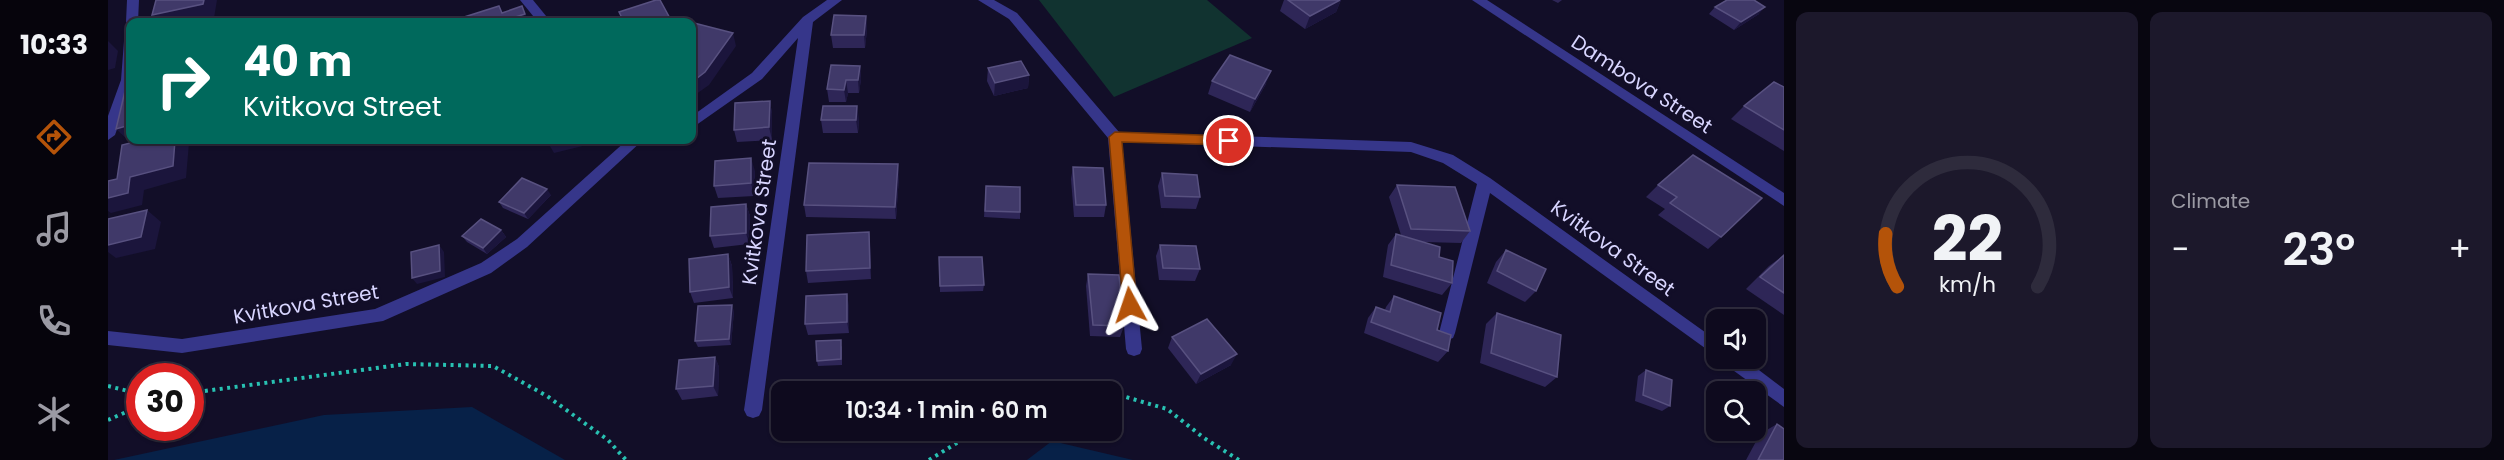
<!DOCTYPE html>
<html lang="en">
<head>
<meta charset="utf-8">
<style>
  :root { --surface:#0e0a1e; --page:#1c182b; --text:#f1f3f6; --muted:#9b9aa4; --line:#2e2b3c; --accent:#b45309 }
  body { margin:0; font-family:Poppins,sans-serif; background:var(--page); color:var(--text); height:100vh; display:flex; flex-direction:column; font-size:22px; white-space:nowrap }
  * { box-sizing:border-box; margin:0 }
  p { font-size:20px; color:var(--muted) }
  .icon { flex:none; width:33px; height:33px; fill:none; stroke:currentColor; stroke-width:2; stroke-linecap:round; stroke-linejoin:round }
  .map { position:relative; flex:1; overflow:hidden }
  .drawer { display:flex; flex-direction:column; gap:12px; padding:12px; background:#080610; width:720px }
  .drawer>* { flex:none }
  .top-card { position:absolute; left:18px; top:18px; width:570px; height:126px; border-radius:12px; box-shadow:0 2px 4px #0004,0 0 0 2px var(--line); background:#00695c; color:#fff; overflow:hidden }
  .fabs { position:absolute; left:1598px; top:309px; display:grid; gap:12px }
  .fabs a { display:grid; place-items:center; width:60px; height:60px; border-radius:12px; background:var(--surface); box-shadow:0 2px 4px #0004,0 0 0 2px var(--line); font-size:30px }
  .speed { position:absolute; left:18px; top:363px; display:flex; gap:12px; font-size:30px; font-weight:700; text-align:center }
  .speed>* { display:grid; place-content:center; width:78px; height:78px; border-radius:50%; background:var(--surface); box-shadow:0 2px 4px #0004,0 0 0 2px var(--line); line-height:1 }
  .speed .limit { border:9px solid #d22; background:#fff; color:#111 }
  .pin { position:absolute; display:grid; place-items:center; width:51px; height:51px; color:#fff; margin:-26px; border:3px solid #fff; border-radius:50%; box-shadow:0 2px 6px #0007 }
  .me { position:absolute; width:66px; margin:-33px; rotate:355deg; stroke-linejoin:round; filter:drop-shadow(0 0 4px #0008) }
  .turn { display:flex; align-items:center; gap:21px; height:126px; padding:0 18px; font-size:27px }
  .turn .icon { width:78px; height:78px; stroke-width:2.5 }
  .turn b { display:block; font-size:42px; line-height:51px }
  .big { font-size:45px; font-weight:600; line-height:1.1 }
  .drawer .widget { flex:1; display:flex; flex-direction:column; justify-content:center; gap:9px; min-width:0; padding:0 21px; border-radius:12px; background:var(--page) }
  .drawer .dial { align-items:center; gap:0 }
  .dial svg { height:156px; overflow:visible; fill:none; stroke:var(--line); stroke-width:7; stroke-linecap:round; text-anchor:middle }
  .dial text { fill:var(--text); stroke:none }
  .heat { display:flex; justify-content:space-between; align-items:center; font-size:33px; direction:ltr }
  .drawer .tiles { flex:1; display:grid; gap:12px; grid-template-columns:repeat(2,1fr) }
  .trip { position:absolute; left:663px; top:381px; width:351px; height:60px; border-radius:12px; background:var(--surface); box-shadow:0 2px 4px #0004,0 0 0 2px var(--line); font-weight:600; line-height:60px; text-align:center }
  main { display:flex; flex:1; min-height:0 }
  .tabs { display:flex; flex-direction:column; width:108px; justify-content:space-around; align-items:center; background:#06040c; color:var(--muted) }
  .tabs .icon { width:42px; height:42px }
  .tabs .current { color:var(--accent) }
  .tabs b { font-size:27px; color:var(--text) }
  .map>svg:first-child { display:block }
  .green { fill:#113330 }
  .water { fill:#072148 }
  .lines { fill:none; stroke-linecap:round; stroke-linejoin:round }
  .path { stroke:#28c1b2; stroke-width:4; stroke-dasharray:3 4.5; stroke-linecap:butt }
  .minor { fill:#36368a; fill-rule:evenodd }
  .wall { fill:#2e2657 }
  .shaded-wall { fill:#1b153c }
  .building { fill:#403969; stroke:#585180; stroke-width:1.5 }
  .route { fill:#b45309; stroke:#753606; stroke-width:1.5 }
  .labels { text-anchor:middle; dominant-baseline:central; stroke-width:6; stroke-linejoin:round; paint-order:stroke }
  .street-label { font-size:20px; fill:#d8d5ff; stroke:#120e28 }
</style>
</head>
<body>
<main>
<nav class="tabs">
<b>10:33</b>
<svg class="icon current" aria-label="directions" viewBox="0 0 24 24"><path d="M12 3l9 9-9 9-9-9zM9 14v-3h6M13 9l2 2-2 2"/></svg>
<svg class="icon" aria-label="music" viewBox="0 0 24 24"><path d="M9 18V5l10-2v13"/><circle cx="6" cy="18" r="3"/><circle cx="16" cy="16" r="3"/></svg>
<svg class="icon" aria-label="phone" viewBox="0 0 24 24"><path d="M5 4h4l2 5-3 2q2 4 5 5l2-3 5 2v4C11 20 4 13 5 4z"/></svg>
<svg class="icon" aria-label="climate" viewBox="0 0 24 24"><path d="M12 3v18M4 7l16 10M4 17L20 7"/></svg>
</nav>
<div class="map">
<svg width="1676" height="460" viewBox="0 0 1676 460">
  <rect width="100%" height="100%" fill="#120e28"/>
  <!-- green -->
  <polygon class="green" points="931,0 1099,0 1144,38 1006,97"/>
  <!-- water -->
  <g class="water">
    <polygon points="364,407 457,460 6,460 216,415"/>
    <polygon points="944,441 1025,460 919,460"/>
  </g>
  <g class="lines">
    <!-- path -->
    <g class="path">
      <polyline points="0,386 32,394"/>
      <polyline points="921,392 952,387 995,392"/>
      <polyline points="82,393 298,364 385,366 439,396 500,440 518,460"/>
      <polyline points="1004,393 1059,409 1096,438 1131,460"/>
      <polyline points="0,420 32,406"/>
      <polyline points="821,460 870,430"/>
    </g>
    <!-- minor -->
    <g class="minor">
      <polygon points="19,0 31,0 30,22 22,22 22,26 18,22"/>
      <polygon points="412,0 425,0 443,22 430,22"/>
      <polygon points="719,0 734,0 705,22 654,410 651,416 645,418 639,416 636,410 690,38 654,79 584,128 584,116 644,73 695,17"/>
      <polygon points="870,0 886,0 909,13 1011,132 1303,142 1345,155 1382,178 1608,340 1608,356 1382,193 1347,333 1345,338 1339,340 1333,338 1331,333 1369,184 1335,163 1303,152 1014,142 1034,349 1032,354 1026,356 1020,354 1018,349 1000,138 901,19"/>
      <polygon points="1364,0 1379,0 1676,193 1676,206"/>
      <polygon points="22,37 22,92 7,135 0,140 0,116 13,80 16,41"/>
      <polygon points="519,140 535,140 419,247 383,273 275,321 74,353 0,345 0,331 74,339 267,309 373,263 409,239"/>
      <polygon points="1613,358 1635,358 1676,389 1676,407 1615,363"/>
    </g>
  </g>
  <!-- wall -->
  <g class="wall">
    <polygon points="1176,0 1233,0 1228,12 1197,29 1172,11"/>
    <polygon points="1444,0 1454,0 1450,3"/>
    <polygon points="1607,7 1651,14 1626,30 1601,14"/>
    <polygon points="758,16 759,29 757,48 725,48 723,35"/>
    <polygon points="752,66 753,79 751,93 740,93 738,102 721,102 719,89"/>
    <polygon points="880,68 921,75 920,88 886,96 879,81"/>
    <polygon points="1104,81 1158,84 1142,112 1100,94"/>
    <polygon points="1676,87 1676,151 1623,119 1636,106"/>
    <polygon points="662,101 664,114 664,140 629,142 626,130"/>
    <polygon points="751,119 750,133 715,133 713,120"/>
    <polygon points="1585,155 1613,237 1600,249 1550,215 1557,209 1538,197 1550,185"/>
    <polygon points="965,167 998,205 996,217 966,217 963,179"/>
    <polygon points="647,171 646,196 610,198 606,186"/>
    <polygon points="1054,173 1092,197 1088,209 1053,208 1050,186"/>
    <polygon points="791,176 788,219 698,217 696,205"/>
    <polygon points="1289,185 1362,231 1353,243 1316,242 1331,257 1344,283 1334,295 1275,277 1280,245 1288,234 1293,235 1281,197"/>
    <polygon points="878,186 912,212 912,219 876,217"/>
    <polygon points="443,195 420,219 395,208 391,202"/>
    <polygon points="638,204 642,216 641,244 606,248 602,236"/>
    <polygon points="393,230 398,237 379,254 359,242 354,236"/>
    <polygon points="761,232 762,244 763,279 700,283 698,271"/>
    <polygon points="1052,245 1092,269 1087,281 1051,280 1048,256"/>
    <polygon points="1398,250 1428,291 1417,302 1379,283 1388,262"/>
    <polygon points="620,254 624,266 625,298 586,303 582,292"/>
    <polygon points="1676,255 1676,315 1638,289 1661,266"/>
    <polygon points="831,257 876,285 875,291 832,292"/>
    <polygon points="980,274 1016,326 1012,337 982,336 978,286"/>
    <polygon points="1286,296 1329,330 1340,351 1330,362 1256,333 1260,318 1268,307 1277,310 1278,307"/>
    <polygon points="741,305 741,333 700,335 697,324"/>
    <polygon points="626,311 623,345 590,347 587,341"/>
    <polygon points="1389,313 1449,377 1437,387 1372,363 1378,324"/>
    <polygon points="1064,337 1123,365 1088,384 1060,348"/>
    <polygon points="734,346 734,365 710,366 709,361"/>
    <polygon points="607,357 611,367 610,396 574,400 568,389"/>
    <polygon points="1538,370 1562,406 1554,411 1527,401 1530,376"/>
    <polygon points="1669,424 1676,460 1638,460 1652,434"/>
  </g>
  <!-- shaded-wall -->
  <g class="shaded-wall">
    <polygon points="96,0 109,0 106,18 82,22 51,22 44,15"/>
    <polygon points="1232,0 1233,0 1228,12 1197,29 1202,16"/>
    <polygon points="1657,7 1651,14 1626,30 1633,22"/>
    <polygon points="417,14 421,22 399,22 398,20"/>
    <polygon points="758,16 759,29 757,48 756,35"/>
    <polygon points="625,33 628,46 601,85 584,97 584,82"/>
    <polygon points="0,41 10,51 7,68 0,70"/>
    <polygon points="752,66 753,79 751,93 750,80"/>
    <polygon points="1163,71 1158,84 1142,112 1147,99"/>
    <polygon points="921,75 920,88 886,96 887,83"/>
    <polygon points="738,80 740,93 738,102 736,90"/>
    <polygon points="662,101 664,114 664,140 661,127"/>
    <polygon points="749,106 751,119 750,133 748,120"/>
    <polygon points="22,125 22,140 29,140 21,141 8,129"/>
    <polygon points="67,140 77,140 81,143 78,178 36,190 34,205 3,213 0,211 0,198 22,177"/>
    <polygon points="445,140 482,140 483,144 446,153 439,141"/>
    <polygon points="643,158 647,171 646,196 643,183"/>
    <polygon points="790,164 791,176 788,219 787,207"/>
    <polygon points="439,189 443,195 420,219 416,213"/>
    <polygon points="638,204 642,216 641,244 638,233"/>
    <polygon points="39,210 53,222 47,249 8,258 0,252 0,245"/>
    <polygon points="393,230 398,237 379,254 375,248"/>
    <polygon points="761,232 762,244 763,279 762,268"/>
    <polygon points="331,245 336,252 337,277 309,284 304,278"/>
    <polygon points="620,254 624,266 625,298 621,287"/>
    <polygon points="739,294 741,305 741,333 739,322"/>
    <polygon points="624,305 626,311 623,345 621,339"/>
    <polygon points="1129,354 1123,365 1088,384 1093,374"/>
    <polygon points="607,357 611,367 610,396 605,386"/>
  </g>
  <!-- building -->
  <g class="building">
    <polygon points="48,0 96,0 95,4 44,15"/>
    <polygon points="548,0 552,0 564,22 516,22 511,12"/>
    <polygon points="1180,0 1232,0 1202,16"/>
    <polygon points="1619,0 1646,0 1657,7 1633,22 1607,7"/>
    <polygon points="391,6 394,13 414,6 417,14 398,20 399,22 352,22 350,19"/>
    <polygon points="726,15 758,16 756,35 723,35"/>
    <polygon points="586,23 625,33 597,72 584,82 584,26"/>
    <polygon points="1122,55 1163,71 1147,99 1104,81"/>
    <polygon points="913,61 921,75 887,83 880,68"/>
    <polygon points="723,65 752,66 750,80 738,80 736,90 719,89"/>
    <polygon points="21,74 22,74 22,125 8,129"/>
    <polygon points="1666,82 1676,87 1676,130 1636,106"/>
    <polygon points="662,101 661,127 626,130 627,103"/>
    <polygon points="715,106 749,106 748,120 713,120"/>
    <polygon points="34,140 67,140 65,166 22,177 20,193 0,198 0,181 9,179 14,145"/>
    <polygon points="1585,155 1654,198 1613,237 1562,203 1569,197 1550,185"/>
    <polygon points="643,158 643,183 606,186 607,161"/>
    <polygon points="701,163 790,164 787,207 696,205"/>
    <polygon points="965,167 995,168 998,205 968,205"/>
    <polygon points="1054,173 1089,175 1092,197 1057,196"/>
    <polygon points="414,178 439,189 416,213 391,202"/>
    <polygon points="1289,185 1347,187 1362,231 1303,229"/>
    <polygon points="878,186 912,187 912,212 877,211"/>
    <polygon points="638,204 638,233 602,236 603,207"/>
    <polygon points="39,210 33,237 0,245 0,219"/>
    <polygon points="373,219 393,230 375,248 354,236"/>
    <polygon points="761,232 762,268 698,271 699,235"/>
    <polygon points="1288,234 1332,247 1331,257 1345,261 1344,283 1283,265"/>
    <polygon points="331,245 332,271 304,278 303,252"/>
    <polygon points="1052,245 1088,246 1092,269 1055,268"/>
    <polygon points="1398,250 1438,269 1428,291 1389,271"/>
    <polygon points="620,254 621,287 582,292 581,259"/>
    <polygon points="1676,255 1676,293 1652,277"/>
    <polygon points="831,257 874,257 876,285 832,286"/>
    <polygon points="980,274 1011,275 1016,326 985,325"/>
    <polygon points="739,294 739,322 697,324 698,296"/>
    <polygon points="1286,296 1333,313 1329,330 1343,335 1340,351 1263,322 1268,307 1282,312"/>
    <polygon points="624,305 621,339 587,341 590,306"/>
    <polygon points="1389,313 1453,335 1449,377 1383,353"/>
    <polygon points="1099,319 1129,354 1093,374 1064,337"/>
    <polygon points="733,340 733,359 709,361 708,341"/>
    <polygon points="607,357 605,386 568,389 571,360"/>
    <polygon points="1538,370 1564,380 1562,406 1535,395"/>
    <polygon points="1669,424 1676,429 1676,460 1650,460"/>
  </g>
  <!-- route -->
  <polygon class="route" points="1007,132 1121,136 1127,141 1121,145 1014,142 1029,305 1022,311 1015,305 1001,137"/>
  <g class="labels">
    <!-- street labels -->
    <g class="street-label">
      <text transform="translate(1534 84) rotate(33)">Dambova Street</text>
      <text transform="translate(651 212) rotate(-82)">Kvitkova Street</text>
      <text transform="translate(1505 248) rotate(36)">Kvitkova Street</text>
      <text transform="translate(198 304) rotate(-10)">Kvitkova Street</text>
    </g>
  </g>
</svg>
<div class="fabs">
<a><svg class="icon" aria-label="sound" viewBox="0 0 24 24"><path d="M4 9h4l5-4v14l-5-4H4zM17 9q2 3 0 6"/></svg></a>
<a><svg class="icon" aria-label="search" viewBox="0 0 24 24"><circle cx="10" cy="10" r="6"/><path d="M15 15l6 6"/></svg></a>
</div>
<div class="speed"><div class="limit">30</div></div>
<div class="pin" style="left:1121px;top:141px;background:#d93025"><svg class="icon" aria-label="arrive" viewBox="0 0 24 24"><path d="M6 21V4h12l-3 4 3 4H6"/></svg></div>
<svg class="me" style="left:1022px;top:305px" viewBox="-20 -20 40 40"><path d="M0-17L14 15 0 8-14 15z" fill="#b45309" stroke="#fff" stroke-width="4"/></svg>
<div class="trip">10:34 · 1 min · 60 m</div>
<div class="top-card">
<div class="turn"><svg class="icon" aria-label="right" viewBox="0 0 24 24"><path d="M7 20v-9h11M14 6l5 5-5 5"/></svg><div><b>40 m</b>Kvitkova Street</div></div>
</div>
</div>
<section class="drawer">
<div class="tiles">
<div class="widget dial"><svg viewBox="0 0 100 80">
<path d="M14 69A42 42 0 1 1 86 69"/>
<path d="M14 69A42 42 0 0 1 8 42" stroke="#b45309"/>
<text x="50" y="56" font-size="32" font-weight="700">22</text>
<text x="50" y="72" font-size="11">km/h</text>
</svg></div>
<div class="widget"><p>Climate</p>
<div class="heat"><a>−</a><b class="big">23°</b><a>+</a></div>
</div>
</div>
</section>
</main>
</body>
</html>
